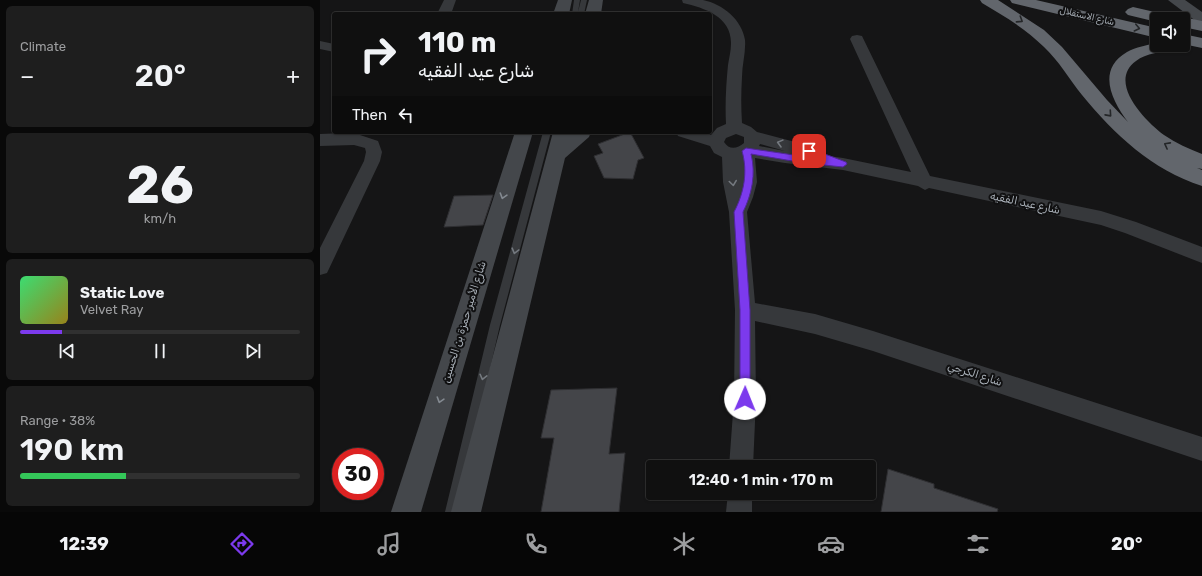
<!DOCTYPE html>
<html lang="en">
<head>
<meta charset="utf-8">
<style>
  :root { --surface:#101010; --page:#1e1e1e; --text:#f1f3f6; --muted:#9c9d9f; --line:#303030; --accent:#7c3aed }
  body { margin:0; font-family:Rubik,Cairo,sans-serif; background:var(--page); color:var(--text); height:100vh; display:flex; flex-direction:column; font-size:15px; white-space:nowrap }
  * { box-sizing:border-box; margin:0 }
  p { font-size:13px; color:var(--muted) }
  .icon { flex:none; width:22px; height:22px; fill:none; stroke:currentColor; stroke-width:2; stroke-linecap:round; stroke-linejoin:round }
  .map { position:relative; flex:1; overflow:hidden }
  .details { display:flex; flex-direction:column; gap:6px; padding:6px; background:#090909; width:320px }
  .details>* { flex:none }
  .guide { position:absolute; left:12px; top:12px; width:380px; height:122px; border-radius:4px; box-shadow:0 1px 3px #0004,0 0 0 1px var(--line); background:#101010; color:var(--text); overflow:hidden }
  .fabs { position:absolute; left:830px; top:12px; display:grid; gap:8px }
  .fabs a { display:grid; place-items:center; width:40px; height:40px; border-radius:4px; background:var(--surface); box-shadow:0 1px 3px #0004,0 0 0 1px var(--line); font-size:20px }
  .speed { position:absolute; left:12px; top:448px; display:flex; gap:8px; font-size:20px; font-weight:700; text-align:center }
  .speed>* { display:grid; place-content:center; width:52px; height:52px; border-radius:50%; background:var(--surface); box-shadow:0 1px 3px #0004,0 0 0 1px var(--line); line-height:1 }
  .speed .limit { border:6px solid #d22; background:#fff; color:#111 }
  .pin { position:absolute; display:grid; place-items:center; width:34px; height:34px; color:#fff; margin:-17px; border-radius:8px; box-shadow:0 2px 6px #0006 }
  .me { position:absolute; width:44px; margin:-22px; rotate:1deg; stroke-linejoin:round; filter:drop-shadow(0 0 3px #0008) }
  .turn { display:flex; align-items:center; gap:14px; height:84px; padding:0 20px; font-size:18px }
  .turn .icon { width:52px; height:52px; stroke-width:2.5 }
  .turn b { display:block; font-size:28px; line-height:34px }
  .then { display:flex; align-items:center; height:38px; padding:0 20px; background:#0003; gap:8px; font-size:15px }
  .big { font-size:30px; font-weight:600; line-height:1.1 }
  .details .tile { flex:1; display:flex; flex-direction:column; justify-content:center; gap:6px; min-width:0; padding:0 14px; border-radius:6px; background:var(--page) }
  .details .dial { align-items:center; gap:0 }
  .dial b { font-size:52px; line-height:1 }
  .song { display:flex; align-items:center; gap:12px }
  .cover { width:48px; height:48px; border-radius:6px; background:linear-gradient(135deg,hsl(140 70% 55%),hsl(50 70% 35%)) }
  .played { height:4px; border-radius:2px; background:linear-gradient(90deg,var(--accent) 15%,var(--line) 15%) }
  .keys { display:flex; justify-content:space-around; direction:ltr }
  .heat { display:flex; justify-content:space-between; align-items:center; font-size:22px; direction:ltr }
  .charge { height:6px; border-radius:3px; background:linear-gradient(90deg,#34c759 38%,var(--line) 0) }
  .trip { position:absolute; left:326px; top:460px; width:230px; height:40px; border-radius:4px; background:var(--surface); box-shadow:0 1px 3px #0004,0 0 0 1px var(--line); font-weight:600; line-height:40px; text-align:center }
  .menu { display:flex; height:64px; justify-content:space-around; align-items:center; background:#060606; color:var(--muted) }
  .menu .icon { width:28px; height:28px }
  .menu .current { color:var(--accent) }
  .menu b { font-size:18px; color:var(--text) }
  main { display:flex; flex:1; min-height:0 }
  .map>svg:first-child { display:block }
  .building { fill:#444549; stroke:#2f2f32 }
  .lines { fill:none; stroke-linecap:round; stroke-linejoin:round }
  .lane { fill:#36383b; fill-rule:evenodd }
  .street { fill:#36383b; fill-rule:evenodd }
  .secondary { fill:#44474b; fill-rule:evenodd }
  .highway { fill:#62666c; fill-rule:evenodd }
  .oneway { stroke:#242628 }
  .oneway2 { stroke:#74797f }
  .oneway3 { stroke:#848a91 }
  .route { fill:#7c3aed; stroke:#51269a }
  .labels { text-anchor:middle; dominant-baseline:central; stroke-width:4; stroke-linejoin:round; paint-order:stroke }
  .far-street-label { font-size:9px; fill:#a7aeb6; stroke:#101011 }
  .street-label { font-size:11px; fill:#a7aeb6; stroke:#101011 }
</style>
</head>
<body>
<main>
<section class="details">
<div class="tile"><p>Climate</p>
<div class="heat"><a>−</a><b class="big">20°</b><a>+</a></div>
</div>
<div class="tile dial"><b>26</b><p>km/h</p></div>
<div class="tile">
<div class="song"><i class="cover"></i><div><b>Static Love</b><p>Velvet Ray</p></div></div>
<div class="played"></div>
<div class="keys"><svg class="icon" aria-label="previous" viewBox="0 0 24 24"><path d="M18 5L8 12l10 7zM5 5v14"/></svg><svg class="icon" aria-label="pause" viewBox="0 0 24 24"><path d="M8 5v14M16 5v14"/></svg><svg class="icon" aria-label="next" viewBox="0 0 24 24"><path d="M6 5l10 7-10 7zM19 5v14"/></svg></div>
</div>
<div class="tile"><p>Range · 38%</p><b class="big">190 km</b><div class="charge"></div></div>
</section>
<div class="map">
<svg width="882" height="512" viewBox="0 0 882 512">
  <rect width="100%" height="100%" fill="#151516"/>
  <!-- building -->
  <g class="building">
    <polygon points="310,132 324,158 318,160 313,179 284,178 274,156 283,153 278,144"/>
    <polygon points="173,195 163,225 124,227 134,196"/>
    <polygon points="297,388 289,454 305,453 299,512 221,512 234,438 221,438 231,390"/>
    <polygon points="568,469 614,484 614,488 678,509 677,512 561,512"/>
  </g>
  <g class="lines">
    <!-- lane -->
    <g class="lane">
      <polygon points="254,0 260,0 258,12 261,0 267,0 264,14 252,14"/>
      <polygon points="223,132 231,132 180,325 137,512 125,512 170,325"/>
    </g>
    <!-- street -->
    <g class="street">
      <polygon points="124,0 136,0 131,14 117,14"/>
      <path d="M362 0C369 0 376 0 383 0 403 4 422 20 425 40 426 52 422 65 422 77 421 93 421 108 422 123L431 127 437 132 494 147 496 151 494 154 523 158 591 172 530 39 532 36 537 35 542 36 610 176 781 211 816 222 882 247V263L805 233 781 225 609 188 605 190 598 186 523 170 465 163 435 158 437 182 433 197 427 212 435 303 495 314 553 331 882 437V461L553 351 495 334 435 321 436 399 433 467H409L414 399 415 310 409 212 403 182 402 157 394 153 390 146 358 136 356 132H383L391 135 397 128 406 124C405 105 406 85 408 65 409 58 411 51 411 44 412 17 385 8 363 3ZM416 134 424 137V143C417 149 409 150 404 142L406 138ZM440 144 465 151 439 146Z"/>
      <polygon points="0,41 14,44 14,52 0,49"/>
      <polygon points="27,133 40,135 58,141 62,152 60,161 7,273 0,275 0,248 44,161 46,152 45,148 34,145 0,146 0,134"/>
      <polygon points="408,493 432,493 432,512 406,512"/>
    </g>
    <!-- secondary -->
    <g class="secondary">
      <polygon points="238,0 252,0 249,14 233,14"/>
      <polygon points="269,0 283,0 281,14 265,14"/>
      <polygon points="848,0 865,0 882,12 882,24 877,22"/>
      <polygon points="195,132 213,132 101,512 71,512"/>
      <polygon points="233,132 271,132 269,137 245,158 161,512 131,512"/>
    </g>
    <!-- highway -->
    <g class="highway">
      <path d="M660 0H678L724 30 742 47 787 100 808 122C792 101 776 70 807 52 816 47 827 45 837 43V45H856L854 49C842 52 826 53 816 61 787 82 825 121 844 135 856 143 869 149 882 154V169L877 168 882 170V186C832 170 794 134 762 95 749 79 739 61 724 47 706 29 684 16 662 3Z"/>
      <polygon points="690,0 716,0 837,28 837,38 692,3"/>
      <polygon points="813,7 852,16 855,19 837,19 837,22 808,15 805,12 808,9"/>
      <polygon points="863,17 882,21 882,31 863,27 863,19 857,19"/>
      <polygon points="863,34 882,38 882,48 863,44"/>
    </g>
  </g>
  <!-- one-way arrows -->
  <defs><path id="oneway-chevron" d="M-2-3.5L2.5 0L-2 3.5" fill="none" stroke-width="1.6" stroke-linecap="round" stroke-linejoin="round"/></defs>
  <g class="oneway">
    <use href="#oneway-chevron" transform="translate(700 20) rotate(33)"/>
    <use href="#oneway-chevron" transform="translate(817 28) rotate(13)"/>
    <use href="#oneway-chevron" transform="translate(789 114) rotate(48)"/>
    <use href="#oneway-chevron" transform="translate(847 145) rotate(-152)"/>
  </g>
  <g class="oneway2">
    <use href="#oneway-chevron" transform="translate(460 143) rotate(-165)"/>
    <use href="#oneway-chevron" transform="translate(413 183) rotate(82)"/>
    <use href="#oneway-chevron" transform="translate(195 251) rotate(105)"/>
    <use href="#oneway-chevron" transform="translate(163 377) rotate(104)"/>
  </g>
  <g class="oneway3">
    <use href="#oneway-chevron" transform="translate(183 196) rotate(107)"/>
    <use href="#oneway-chevron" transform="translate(120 400) rotate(107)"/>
  </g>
  <!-- route -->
  <path class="route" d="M426 148 501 159 486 153 485 151 489 148 526 162 527 164 523 167 484 163 431 154C436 174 432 194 423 212L430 310V399L429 403 425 404 421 403 420 399V310L414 212C424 193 428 172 422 151Z"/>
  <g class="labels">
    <!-- far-street labels -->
    <g class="far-street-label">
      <text transform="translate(767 16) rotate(13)">شارع الاستقلال</text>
    </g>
    <!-- street labels -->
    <g class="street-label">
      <text transform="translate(705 203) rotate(12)">شارع عيد الفقيه</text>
      <text transform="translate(144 322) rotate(-73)">شارع الأمير حمزة بن الحسين</text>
      <text transform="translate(655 374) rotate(18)">شارع الكرجي</text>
    </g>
  </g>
</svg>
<div class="fabs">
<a><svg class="icon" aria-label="sound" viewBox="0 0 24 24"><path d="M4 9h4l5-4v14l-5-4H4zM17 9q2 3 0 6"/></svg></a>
</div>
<div class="speed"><div class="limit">30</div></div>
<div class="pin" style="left:489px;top:151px;background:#d93025"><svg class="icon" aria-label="arrive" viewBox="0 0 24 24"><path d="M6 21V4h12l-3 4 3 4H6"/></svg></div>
<svg class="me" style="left:425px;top:399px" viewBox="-20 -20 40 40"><circle r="19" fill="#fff"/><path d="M0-13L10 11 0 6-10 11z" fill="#7c3aed"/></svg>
<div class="trip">12:40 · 1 min · 170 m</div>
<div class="guide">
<div class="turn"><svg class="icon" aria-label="right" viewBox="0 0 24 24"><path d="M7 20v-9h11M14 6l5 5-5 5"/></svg><div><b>110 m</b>شارع عيد الفقيه</div></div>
<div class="then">Then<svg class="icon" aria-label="left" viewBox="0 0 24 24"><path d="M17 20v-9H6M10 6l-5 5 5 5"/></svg></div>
</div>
</div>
</main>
<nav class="menu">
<b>12:39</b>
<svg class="icon current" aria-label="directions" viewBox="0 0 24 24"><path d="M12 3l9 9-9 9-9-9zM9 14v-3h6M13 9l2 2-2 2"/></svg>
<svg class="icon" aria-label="music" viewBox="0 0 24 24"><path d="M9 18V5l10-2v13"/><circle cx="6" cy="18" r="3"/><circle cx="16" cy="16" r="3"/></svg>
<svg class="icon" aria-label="phone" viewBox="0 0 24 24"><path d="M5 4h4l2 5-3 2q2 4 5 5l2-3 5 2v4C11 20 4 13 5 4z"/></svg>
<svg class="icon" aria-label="climate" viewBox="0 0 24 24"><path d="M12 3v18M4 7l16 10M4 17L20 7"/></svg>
<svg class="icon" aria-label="car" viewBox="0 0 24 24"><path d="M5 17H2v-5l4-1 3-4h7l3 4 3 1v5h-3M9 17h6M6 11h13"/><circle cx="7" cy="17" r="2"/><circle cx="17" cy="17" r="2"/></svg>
<svg class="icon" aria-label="filters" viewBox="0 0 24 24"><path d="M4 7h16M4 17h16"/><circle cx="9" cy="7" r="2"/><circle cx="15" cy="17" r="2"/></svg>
<b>20°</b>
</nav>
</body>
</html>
